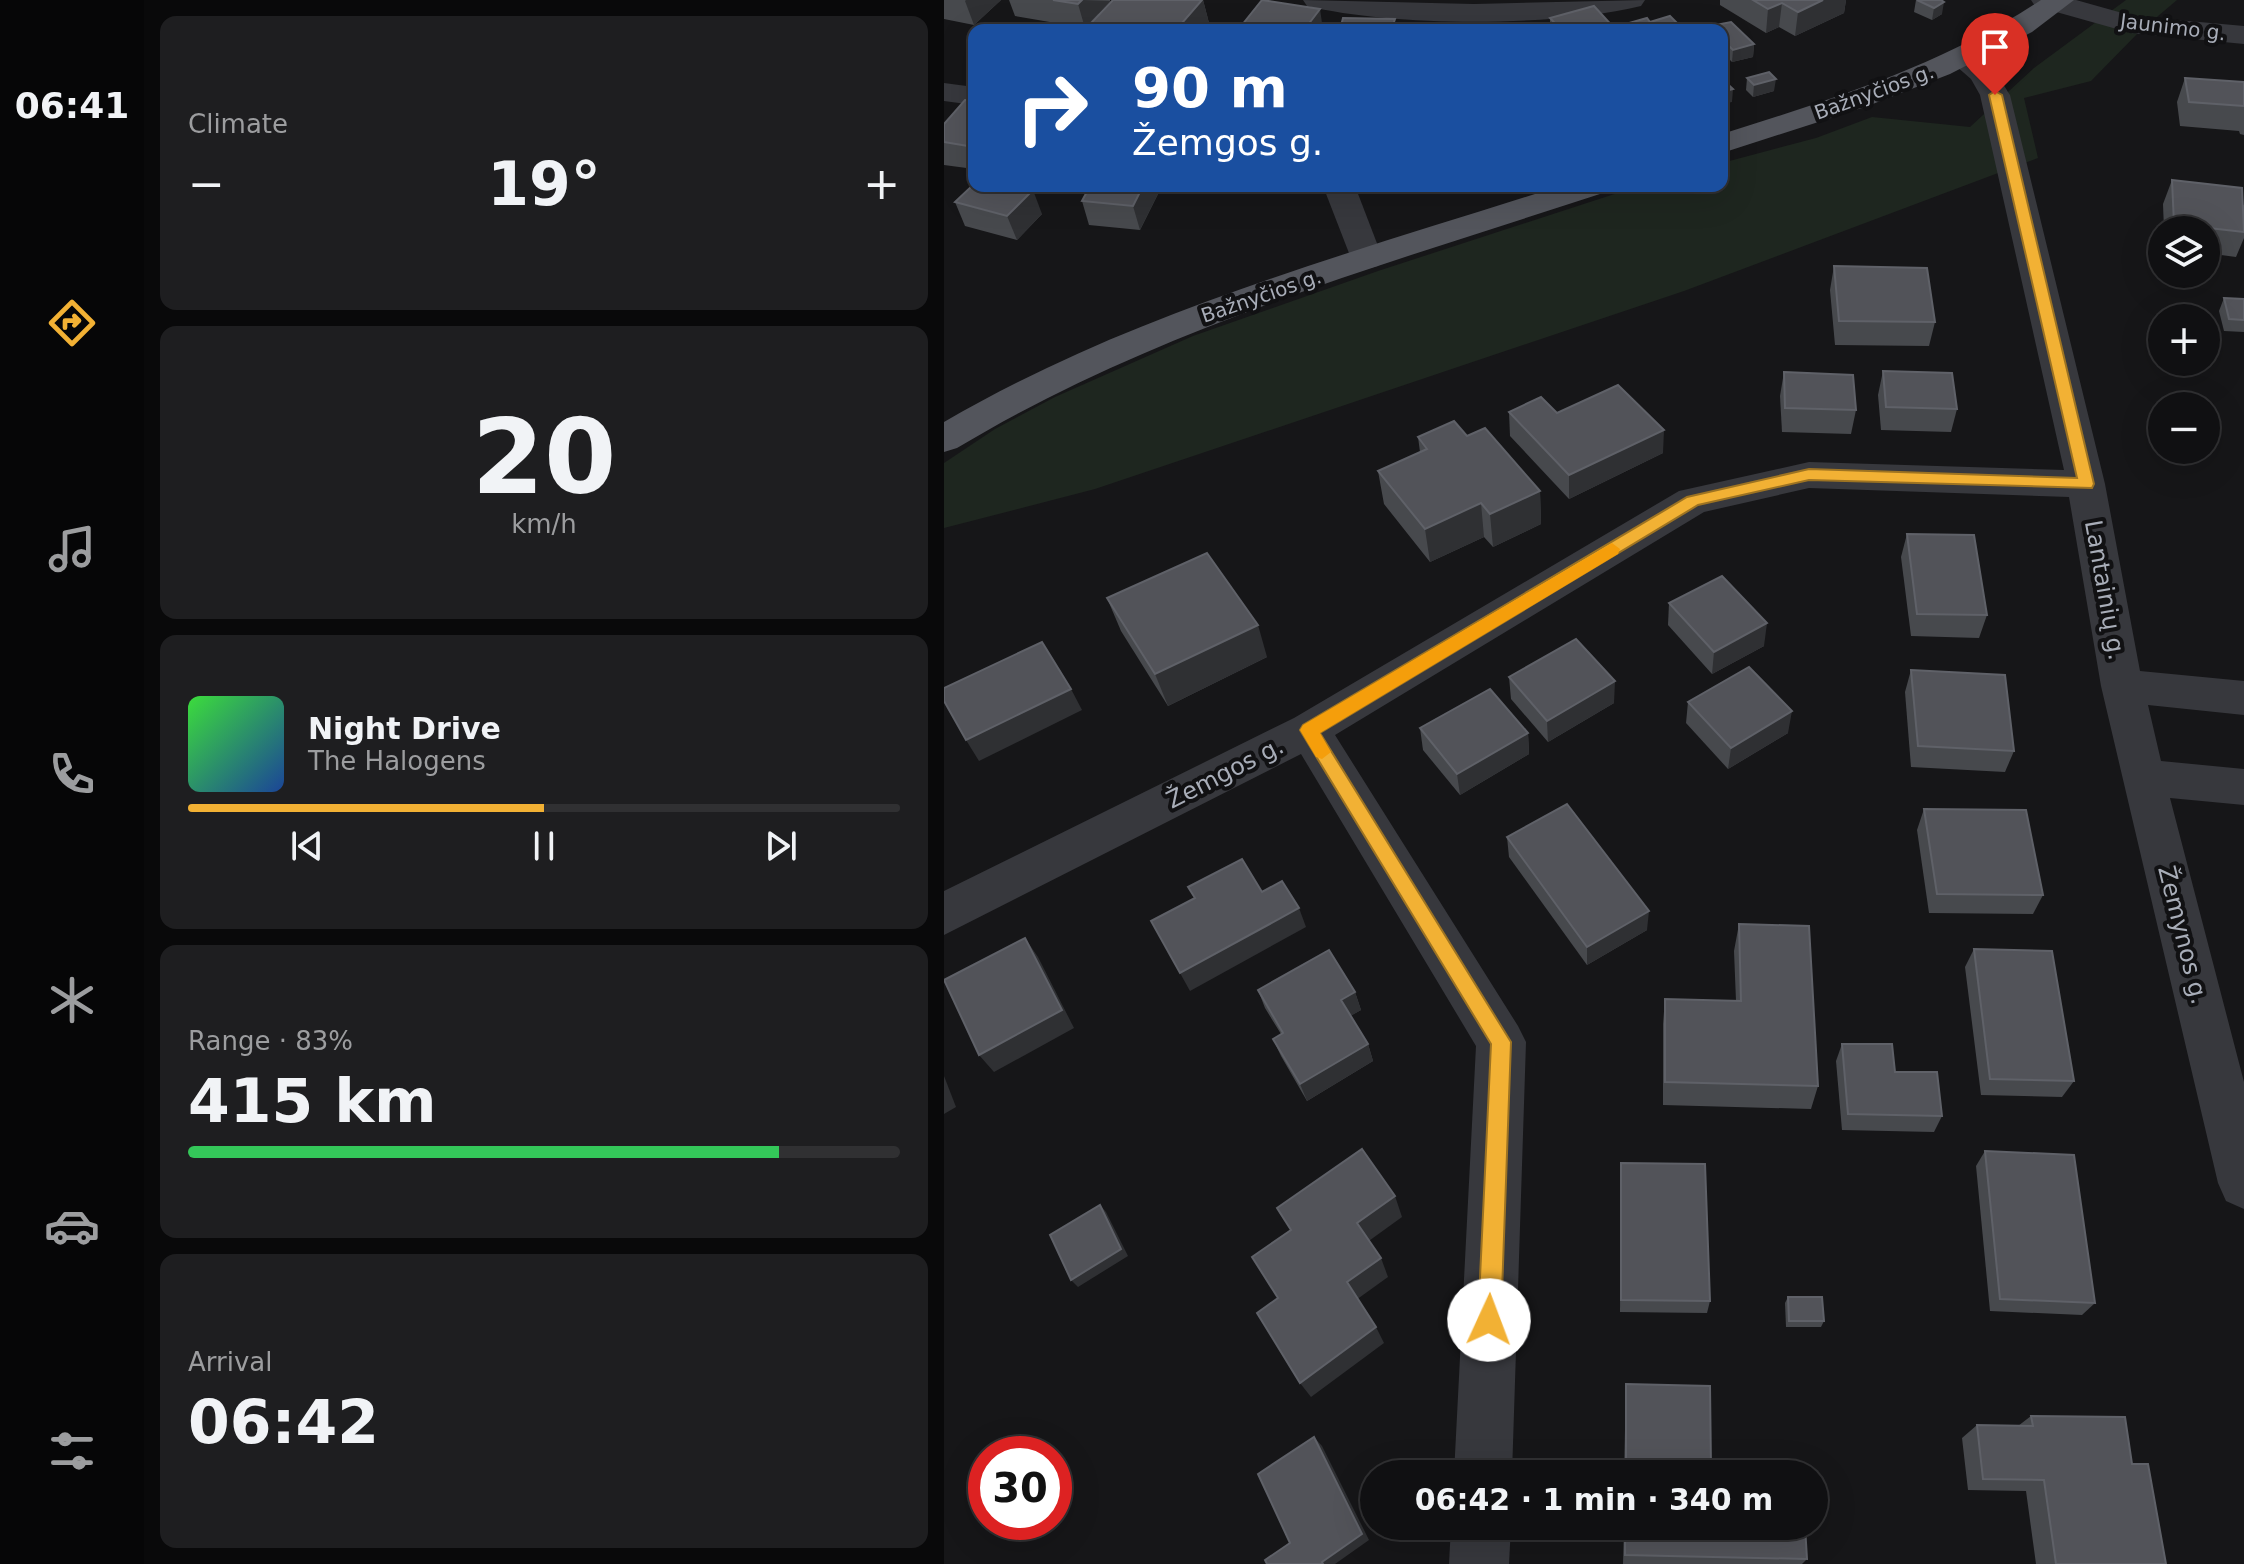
<!DOCTYPE html>
<html lang="en">
<head>
<meta charset="utf-8">
<style>
  :root { --surface:#101012; --page:#1e1e20; --text:#f1f3f6; --muted:#9c9d9f; --line:#303032; --accent:#f2b134 }
  body { margin:0; font-family:"DejaVu Sans",sans-serif; background:var(--page); color:var(--text); height:100vh; display:flex; flex-direction:column; font-size:30px; white-space:nowrap }
  * { box-sizing:border-box; margin:0 }
  p { font-size:26px; color:var(--muted) }
  .icon { flex:none; width:44px; height:44px; fill:none; stroke:currentColor; stroke-width:2; stroke-linecap:round; stroke-linejoin:round }
  .map { position:relative; flex:1; overflow:hidden }
  .sheet { display:flex; flex-direction:column; gap:16px; padding:16px; background:#09090a; width:800px }
  .sheet>* { flex:none }
  .hud { position:absolute; left:24px; top:24px; width:760px; height:168px; border-radius:16px; box-shadow:0 8px 32px #0002,0 0 0 2px var(--line); background:#1a4fa0; color:#fff; overflow:hidden }
  .tools { position:absolute; left:1204px; top:216px; display:grid; gap:16px }
  .tools a { display:grid; place-items:center; width:72px; height:72px; border-radius:50%; background:var(--surface); box-shadow:0 8px 32px #0002,0 0 0 2px var(--line); font-size:40px }
  .speed { position:absolute; left:24px; top:1436px; display:flex; gap:16px; font-size:40px; font-weight:700; text-align:center }
  .speed>* { display:grid; place-content:center; width:104px; height:104px; border-radius:50%; background:var(--surface); box-shadow:0 8px 32px #0002,0 0 0 2px var(--line); line-height:1 }
  .speed .limit { border:12px solid #d22; background:#fff; color:#111 }
  .pin { position:absolute; display:grid; place-items:center; width:68px; height:68px; color:#fff; margin:-82px -34px; border-radius:50% 50% 50% 0; rotate:-45deg; box-shadow:0 0 8px #0007 }
  .pin .icon { rotate:45deg }
  .me { position:absolute; width:88px; margin:-44px; rotate:2deg; stroke-linejoin:round; filter:drop-shadow(0 0 6px #0008) }
  .turn { display:flex; align-items:center; gap:28px; height:168px; padding:0 32px; font-size:36px }
  .turn .icon { width:104px; height:104px; stroke-width:2.5 }
  .turn b { display:block; font-size:56px; line-height:68px }
  .big { font-size:60px; font-weight:600; line-height:1.1 }
  .sheet .card { flex:1; display:flex; flex-direction:column; justify-content:center; gap:12px; min-width:0; padding:0 28px; border-radius:16px; background:var(--page) }
  .sheet .dial { align-items:center; gap:0 }
  .dial b { font-size:104px; line-height:1 }
  .song { display:flex; align-items:center; gap:24px }
  .cover { width:96px; height:96px; border-radius:12px; background:linear-gradient(135deg,hsl(120 70% 55%),hsl(220 70% 35%)) }
  .played { height:8px; border-radius:4px; background:linear-gradient(90deg,var(--accent) 50%,var(--line) 50%) }
  .keys { display:flex; justify-content:space-around; direction:ltr }
  .heat { display:flex; justify-content:space-between; align-items:center; font-size:44px; direction:ltr }
  .charge { height:12px; border-radius:6px; background:linear-gradient(90deg,#34c759 83%,var(--line) 0) }
  .trip { position:absolute; left:416px; top:1460px; width:468px; height:80px; border-radius:40px; background:var(--surface); box-shadow:0 8px 32px #0002,0 0 0 2px var(--line); font-weight:600; line-height:80px; text-align:center }
  main { display:flex; flex:1; min-height:0 }
  .tabs { display:flex; flex-direction:column; width:144px; justify-content:space-around; align-items:center; background:#060607; color:var(--muted) }
  .tabs .icon { width:56px; height:56px }
  .tabs .active { color:var(--accent) }
  .tabs b { font-size:36px; color:var(--text) }
  .map>svg:first-child { display:block }
  .green { fill:#1e261f }
  .lines { fill:none; stroke-linecap:round; stroke-linejoin:round }
  .minor { fill:#37383d; fill-rule:evenodd }
  .major { fill:#53555c; fill-rule:evenodd }
  .wall { fill:#47494d }
  .shaded-wall { fill:#2f3033 }
  .building { fill:#525359; stroke:#5f6168; stroke-width:2 }
  .route { fill:#f2b134; stroke:#9d7322; stroke-width:2 }
  .slow { fill:#f59e0b }
  .labels { text-anchor:middle; dominant-baseline:central; stroke-width:8; stroke-linejoin:round; paint-order:stroke }
  .far-street-label { font-size:20px; fill:#a8adb8; stroke:#111113 }
  .street-label { font-size:24px; fill:#a8adb8; stroke:#111113 }
</style>
</head>
<body>
<main>
<nav class="tabs">
<b>06:41</b>
<svg class="icon active" aria-label="directions" viewBox="0 0 24 24"><path d="M12 3l9 9-9 9-9-9zM9 14v-3h6M13 9l2 2-2 2"/></svg>
<svg class="icon" aria-label="music" viewBox="0 0 24 24"><path d="M9 18V5l10-2v13"/><circle cx="6" cy="18" r="3"/><circle cx="16" cy="16" r="3"/></svg>
<svg class="icon" aria-label="phone" viewBox="0 0 24 24"><path d="M5 4h4l2 5-3 2q2 4 5 5l2-3 5 2v4C11 20 4 13 5 4z"/></svg>
<svg class="icon" aria-label="climate" viewBox="0 0 24 24"><path d="M12 3v18M4 7l16 10M4 17L20 7"/></svg>
<svg class="icon" aria-label="car" viewBox="0 0 24 24"><path d="M5 17H2v-5l4-1 3-4h7l3 4 3 1v5h-3M9 17h6M6 11h13"/><circle cx="7" cy="17" r="2"/><circle cx="17" cy="17" r="2"/></svg>
<svg class="icon" aria-label="filters" viewBox="0 0 24 24"><path d="M4 7h16M4 17h16"/><circle cx="9" cy="7" r="2"/><circle cx="15" cy="17" r="2"/></svg>
</nav>
<section class="sheet">
<div class="card"><p>Climate</p>
<div class="heat"><a>−</a><b class="big">19°</b><a>+</a></div>
</div>
<div class="card dial"><b>20</b><p>km/h</p></div>
<div class="card">
<div class="song"><i class="cover"></i><div><b>Night Drive</b><p>The Halogens</p></div></div>
<div class="played"></div>
<div class="keys"><svg class="icon" aria-label="previous" viewBox="0 0 24 24"><path d="M18 5L8 12l10 7zM5 5v14"/></svg><svg class="icon" aria-label="pause" viewBox="0 0 24 24"><path d="M8 5v14M16 5v14"/></svg><svg class="icon" aria-label="next" viewBox="0 0 24 24"><path d="M6 5l10 7-10 7zM19 5v14"/></svg></div>
</div>
<div class="card"><p>Range · 83%</p><b class="big">415 km</b><div class="charge"></div></div>
<div class="card"><p>Arrival</p><b class="big">06:42</b></div>
</section>
<div class="map">
<svg width="1300" height="1564" viewBox="0 0 1300 1564">
  <rect width="100%" height="100%" fill="#161618"/>
  <!-- green -->
  <polygon class="green" points="1182,0 1233,0 1194,33 1147,81 1080,98 1094,158 740,291 151,489 0,528 0,463 51,429 111,397 249,336 434,271 695,186 778,186 778,163 872,138 928,117 1026,127 1090,68"/>
  <g class="lines">
    <!-- minor -->
    <g class="minor">
      <path d="M359 0 530 4 701 0 697 6C610 27 450 27 363 6Z"/>
      <polygon points="1087,0 1132,0 1189,16 1300,26 1300,44 1187,33 1091,6"/>
      <path d="M1019 50C1043 56 1054 76 1066 95L1161 484 1196 671 1300 681V715L1204 705 1217 761 1300 769V805L1226 798 1300 1082V1209L1282 1201 1274 1183 1157 686 1125 497 865 488 760 512 391 735 574 1026 582 1042 568 1474H510L532 1046 357 754 0 935V891L350 718 735 491 865 462 1120 470 1036 95 1027 79 1004 59 1009 53Z"/>
      <polygon points="0,83 30,87 30,105 0,101"/>
      <polygon points="379,186 411,186 439,259 434,266 422,269 410,266"/>
      <polygon points="507,1526 567,1526 565,1564 505,1564"/>
    </g>
    <!-- major -->
    <g class="major">
      <path d="M1097 0H1130L1088 32 1006 74 921 107 778 153V134C889 99 999 65 1097 0Z"/>
      <path d="M616 186H664L659 193C440 265 212 328 13 448L0 452V422C190 311 408 253 616 186Z"/>
    </g>
  </g>
  <!-- wall -->
  <g class="wall">
    <polygon points="0,0 57,0 30,25 0,19"/>
    <polygon points="65,0 166,0 166,1 141,28 71,16"/>
    <polygon points="169,0 259,0 265,23 258,30 148,30 146,24"/>
    <polygon points="776,0 902,0 900,13 851,36 835,27 822,33 776,5"/>
    <polygon points="972,0 997,0 998,14 988,20 970,12"/>
    <polygon points="606,18 672,30 606,30"/>
    <polygon points="778,30 810,44 809,57 788,62 784,58 778,60"/>
    <polygon points="803,78 830,91 809,97 802,90"/>
    <polygon points="1241,78 1300,82 1300,135 1296,134 1295,131 1236,126 1233,102"/>
    <polygon points="30,101 30,169 0,165 0,124"/>
    <polygon points="1228,180 1300,205 1300,238 1292,257 1262,253 1262,230 1220,230 1219,204"/>
    <polygon points="216,190 196,230 145,225 138,201"/>
    <polygon points="11,202 98,214 73,240 21,226"/>
    <polygon points="890,266 991,322 985,346 891,345 886,290"/>
    <polygon points="1280,298 1300,299 1300,332 1280,331 1275,311"/>
    <polygon points="939,371 1013,409 1007,432 937,430 934,395"/>
    <polygon points="840,372 912,410 907,434 838,432 836,396"/>
    <polygon points="565,412 613,413 719,453 625,499 566,436"/>
    <polygon points="523,436 596,491 597,524 549,547 540,537 486,562 440,504 434,471 476,452 474,437"/>
    <polygon points="963,534 1043,615 1035,638 967,636 957,557"/>
    <polygon points="163,598 323,657 224,706 177,631"/>
    <polygon points="725,603 820,646 768,674 724,625"/>
    <polygon points="967,670 1070,751 1061,772 967,767 961,692"/>
    <polygon points="565,677 670,703 604,742 567,699"/>
    <polygon points="744,702 844,733 784,769 742,723"/>
    <polygon points="476,728 584,733 585,754 516,795 479,750"/>
    <polygon points="980,809 1099,895 1089,914 985,913 973,830"/>
    <polygon points="563,837 703,930 643,965 565,857"/>
    <polygon points="795,924 874,1086 867,1109 719,1105 719,1024 721,999 792,1001 790,951"/>
    <polygon points="1030,949 1130,1081 1118,1097 1037,1095 1021,967"/>
    <polygon points="314,990 411,992 417,1010 406,1016 424,1044 429,1061 363,1101 337,1056 329,1039 337,1034 321,1008"/>
    <polygon points="898,1044 951,1072 998,1116 990,1132 898,1130 892,1061"/>
    <polygon points="1041,1151 1151,1303 1138,1315 1046,1311 1032,1166"/>
    <polygon points="677,1163 766,1301 763,1313 676,1312"/>
    <polygon points="844,1297 880,1321 877,1327 842,1327 841,1303"/>
    <polygon points="682,1384 767,1468 858,1474 680,1474"/>
    <polygon points="1087,1416 1188,1464 1222,1564 1092,1564 1082,1491 1024,1490 1018,1438 1033,1425 1074,1426"/>
    <polygon points="680,1526 861,1526 863,1559 858,1564 679,1564"/>
  </g>
  <!-- shaded-wall -->
  <g class="shaded-wall">
    <polygon points="22,0 57,0 30,25 21,1"/>
    <polygon points="138,0 166,1 141,28 134,4"/>
    <polygon points="258,0 259,0 265,23 258,30 232,30"/>
    <polygon points="879,0 902,0 900,13 851,36 854,12"/>
    <polygon points="1000,2 998,14 988,20 990,8"/>
    <polygon points="838,3 835,27 822,33 824,9"/>
    <polygon points="376,9 379,30 360,30"/>
    <polygon points="810,44 809,57 788,62 789,50"/>
    <polygon points="785,46 784,58 778,60 778,48"/>
    <polygon points="832,79 830,91 809,97 810,85"/>
    <polygon points="789,89 788,102 778,104 778,92"/>
    <polygon points="199,186 215,186 216,190 196,230 189,206"/>
    <polygon points="89,190 98,214 73,240 63,216"/>
    <polygon points="720,430 719,453 625,499 625,475"/>
    <polygon points="596,491 597,524 549,547 546,514"/>
    <polygon points="537,503 540,537 486,562 481,529"/>
    <polygon points="823,623 820,646 768,674 770,652"/>
    <polygon points="314,625 323,657 224,706 211,674"/>
    <polygon points="671,681 670,703 604,742 603,721"/>
    <polygon points="127,689 138,710 35,761 22,740"/>
    <polygon points="848,711 844,733 784,769 787,748"/>
    <polygon points="584,733 585,754 516,795 513,774"/>
    <polygon points="355,908 362,927 246,991 236,973"/>
    <polygon points="705,911 703,930 643,965 643,947"/>
    <polygon points="81,938 94,957 130,1028 50,1072 35,1055"/>
    <polygon points="411,992 417,1010 403,1018 397,1000"/>
    <polygon points="424,1044 429,1061 363,1101 356,1084"/>
    <polygon points="0,1076 12,1107 0,1114"/>
    <polygon points="451,1196 458,1217 422,1243 413,1223"/>
    <polygon points="156,1205 162,1212 184,1256 134,1287 127,1280"/>
    <polygon points="437,1258 444,1277 412,1300 403,1282"/>
    <polygon points="432,1327 440,1343 367,1397 356,1383"/>
    <polygon points="370,1437 378,1446 425,1540 391,1564 379,1564 378,1562"/>
  </g>
  <!-- building -->
  <g class="building">
    <polygon points="109,0 138,0 134,4"/>
    <polygon points="169,0 258,0 232,30 183,30 146,24"/>
    <polygon points="318,0 376,9 360,30 294,30"/>
    <polygon points="809,0 879,0 854,12 838,3 824,9"/>
    <polygon points="973,0 997,0 1000,2 990,8"/>
    <polygon points="650,6 672,30 617,30 606,18"/>
    <polygon points="726,16 740,30 691,30 685,23 703,18 706,22"/>
    <polygon points="399,18 451,19 449,25 470,26 470,30 396,30"/>
    <polygon points="787,22 810,44 789,50 785,46 778,48 778,30 746,30"/>
    <polygon points="825,72 832,79 810,85 803,78"/>
    <polygon points="1241,78 1300,82 1300,106 1245,102"/>
    <polygon points="778,79 789,89 778,92"/>
    <polygon points="21,100 30,101 30,147 0,142 0,124"/>
    <polygon points="1228,180 1298,188 1300,232 1230,224"/>
    <polygon points="30,184 30,186 74,186 89,190 63,216 11,202"/>
    <polygon points="146,186 199,186 189,206 138,201"/>
    <polygon points="890,266 983,268 991,322 895,321"/>
    <polygon points="1280,298 1300,299 1300,320 1285,319"/>
    <polygon points="939,371 1008,373 1013,409 942,407"/>
    <polygon points="840,372 909,375 912,410 841,408"/>
    <polygon points="674,385 720,430 625,475 565,412 597,397 613,413"/>
    <polygon points="510,421 523,436 541,428 596,491 546,514 537,503 481,529 434,471 483,449 474,437"/>
    <polygon points="963,534 1030,535 1043,615 973,614"/>
    <polygon points="263,553 314,625 211,674 163,598"/>
    <polygon points="778,576 823,623 770,652 725,603"/>
    <polygon points="632,639 671,681 603,721 565,677"/>
    <polygon points="98,642 127,689 22,740 0,701 0,688"/>
    <polygon points="805,667 848,711 787,748 744,702"/>
    <polygon points="967,670 1061,675 1070,751 974,746"/>
    <polygon points="546,689 584,733 513,774 476,728"/>
    <polygon points="623,804 705,911 643,947 563,837"/>
    <polygon points="980,809 1082,810 1099,895 993,894"/>
    <polygon points="298,859 318,892 338,881 355,908 236,973 207,921 251,898 244,887"/>
    <polygon points="795,924 865,926 874,1086 721,1082 721,999 797,1001"/>
    <polygon points="81,938 118,1010 35,1055 0,980"/>
    <polygon points="1030,949 1108,951 1130,1081 1046,1079"/>
    <polygon points="385,950 411,992 397,1000 424,1044 356,1084 329,1039 339,1033 314,990"/>
    <polygon points="898,1044 948,1044 951,1072 993,1072 998,1116 904,1114"/>
    <polygon points="418,1149 451,1196 413,1223 437,1258 403,1282 432,1327 356,1383 313,1313 334,1298 308,1257 347,1230 333,1208"/>
    <polygon points="1041,1151 1130,1155 1151,1303 1056,1299"/>
    <polygon points="677,1163 761,1164 766,1301 677,1300"/>
    <polygon points="156,1205 177,1249 127,1280 106,1235"/>
    <polygon points="844,1297 878,1297 880,1321 845,1321"/>
    <polygon points="682,1384 766,1386 767,1468 858,1470 858,1474 682,1474"/>
    <polygon points="1087,1416 1181,1417 1188,1464 1204,1464 1222,1564 1112,1564 1100,1480 1039,1479 1033,1425 1089,1426"/>
    <polygon points="370,1437 418,1534 378,1562 379,1564 323,1564 321,1560 346,1543 314,1474"/>
    <polygon points="681,1526 861,1526 863,1559 681,1555"/>
  </g>
  <!-- route -->
  <polygon class="route" points="1051,91 1058,95 1150,484 1148,488 865,480 754,505 376,733 567,1042 557,1320 553,1328 545,1331 537,1328 534,1320 547,1044 356,730 359,725 743,497 865,469 1133,478 1045,95"/>
  <!-- slow -->
  <polygon class="slow" points="668,543 676,549 674,554 376,733 387,752 378,759 372,757 356,730 359,725"/>
  <g class="labels">
    <!-- far-street labels -->
    <g class="far-street-label">
      <text transform="translate(1229 27) rotate(7)">Jaunimo g.</text>
      <text transform="translate(930 92) rotate(-20)">Bažnyčios g.</text>
      <text transform="translate(317 296) rotate(-19)">Bažnyčios g.</text>
    </g>
    <!-- street labels -->
    <g class="street-label">
      <text transform="translate(1161 590) rotate(80)">Lantainių g.</text>
      <text transform="translate(281 773) rotate(-27)">Žemgos g.</text>
      <text transform="translate(1239 935) rotate(76)">Žemynos g.</text>
    </g>
  </g>
</svg>
<div class="tools">
<a><svg class="icon" aria-label="layers" viewBox="0 0 24 24"><path d="M12 4l9 5-9 5-9-5zM3 14l9 5 9-5"/></svg></a>
<a>+</a>
<a>−</a>
</div>
<div class="speed"><div class="limit">30</div></div>
<div class="pin" style="left:1051px;top:95px;background:#d93025"><svg class="icon" aria-label="arrive" viewBox="0 0 24 24"><path d="M6 21V4h12l-3 4 3 4H6"/></svg></div>
<svg class="me" style="left:545px;top:1320px" viewBox="-20 -20 40 40"><circle r="19" fill="#fff"/><path d="M0-13L10 11 0 6-10 11z" fill="#f2b134"/></svg>
<div class="trip">06:42 · 1 min · 340 m</div>
<div class="hud">
<div class="turn"><svg class="icon" aria-label="right" viewBox="0 0 24 24"><path d="M7 20v-9h11M14 6l5 5-5 5"/></svg><div><b>90 m</b>Žemgos g.</div></div>
</div>
</div>
</main>
</body>
</html>
